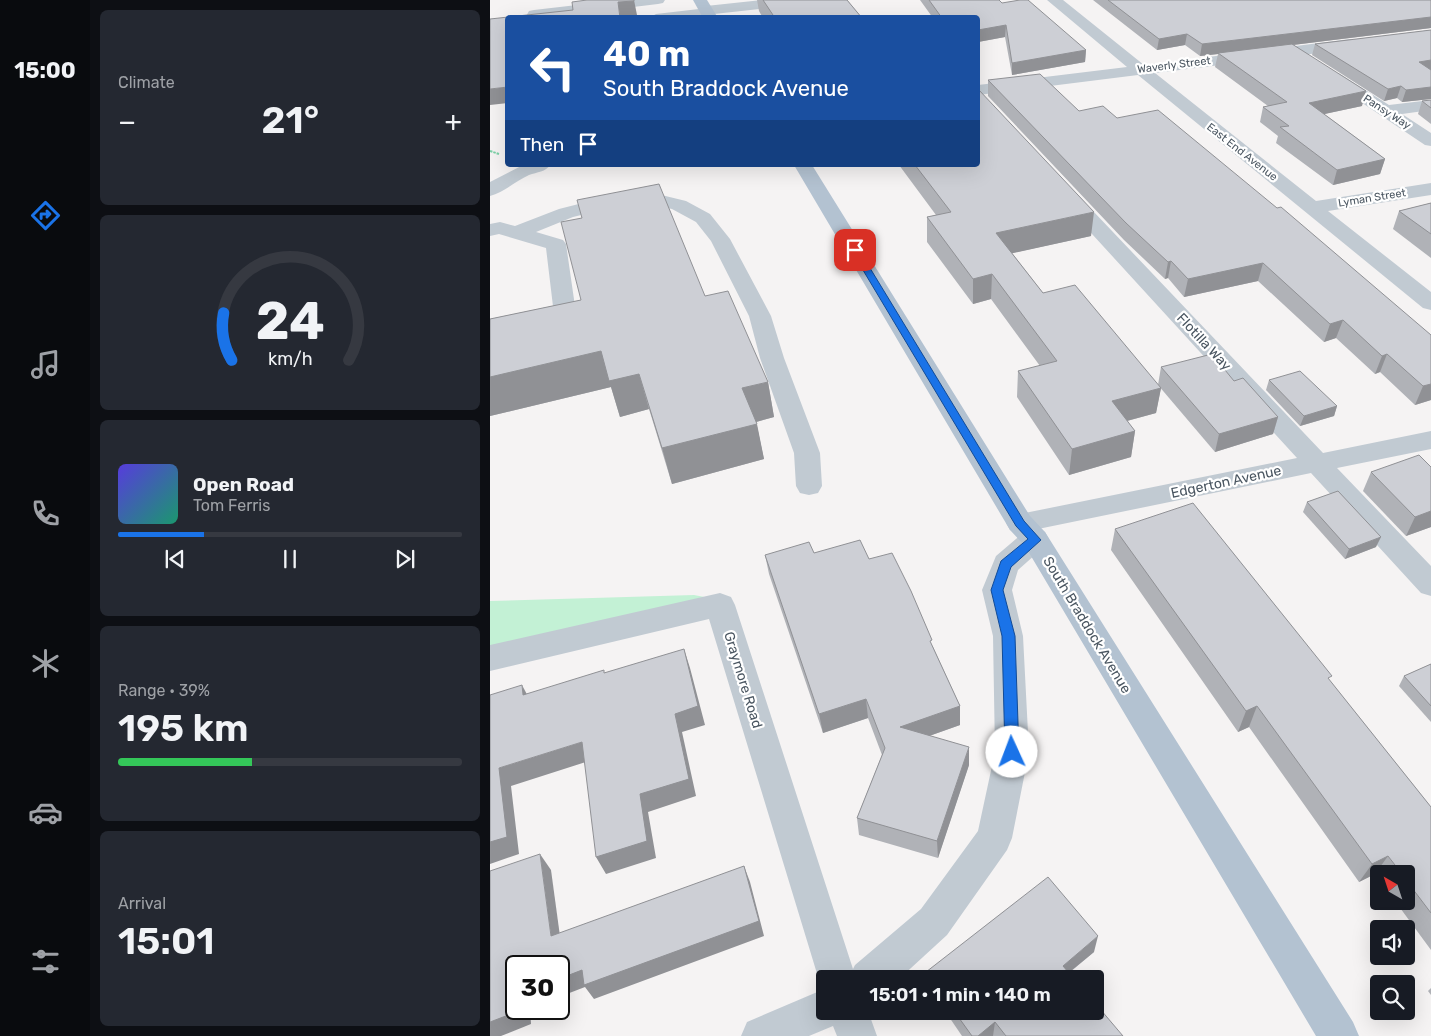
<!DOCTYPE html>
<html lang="en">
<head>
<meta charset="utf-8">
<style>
  :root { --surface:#171b24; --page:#242831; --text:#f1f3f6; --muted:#9ea1a6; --line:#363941; --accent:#1a73e8 }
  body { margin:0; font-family:Rubik,sans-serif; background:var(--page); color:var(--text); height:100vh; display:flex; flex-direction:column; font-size:19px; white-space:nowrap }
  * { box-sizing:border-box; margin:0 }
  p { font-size:16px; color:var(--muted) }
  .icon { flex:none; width:28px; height:28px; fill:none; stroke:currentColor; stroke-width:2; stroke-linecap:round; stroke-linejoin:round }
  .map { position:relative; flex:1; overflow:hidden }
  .side { display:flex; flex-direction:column; gap:10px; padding:10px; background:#0d0f14; width:400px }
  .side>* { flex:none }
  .guide { position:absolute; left:15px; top:15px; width:475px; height:152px; border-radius:5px; box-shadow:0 5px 20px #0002; background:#1a4fa0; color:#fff; overflow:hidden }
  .needle { width:32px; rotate:321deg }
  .buttons { position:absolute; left:880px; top:865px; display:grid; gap:10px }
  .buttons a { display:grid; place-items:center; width:45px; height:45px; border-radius:5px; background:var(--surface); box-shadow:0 5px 20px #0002; font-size:25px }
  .speed { position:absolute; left:15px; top:955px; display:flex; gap:10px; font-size:25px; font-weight:700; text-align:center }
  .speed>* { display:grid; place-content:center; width:65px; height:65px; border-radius:50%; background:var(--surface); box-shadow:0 5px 20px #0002; line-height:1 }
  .speed .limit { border:2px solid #111; border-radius:8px; background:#fff; color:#111 }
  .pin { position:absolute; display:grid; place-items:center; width:42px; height:42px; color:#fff; margin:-21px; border-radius:10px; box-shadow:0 2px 8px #0006 }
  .me { position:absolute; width:55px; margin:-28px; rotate:358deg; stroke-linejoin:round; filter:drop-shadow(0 0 4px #0008) }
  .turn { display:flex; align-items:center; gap:18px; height:105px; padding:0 15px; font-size:22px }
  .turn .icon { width:65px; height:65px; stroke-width:2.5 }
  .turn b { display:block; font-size:35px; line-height:42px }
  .then { display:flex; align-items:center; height:48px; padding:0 15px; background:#0003; gap:10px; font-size:19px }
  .big { font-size:38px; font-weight:600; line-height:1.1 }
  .side .card { flex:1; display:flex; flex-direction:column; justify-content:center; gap:8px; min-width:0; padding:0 18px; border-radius:8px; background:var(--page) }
  .side .dial { align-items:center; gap:0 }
  .dial svg { height:130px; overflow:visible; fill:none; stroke:var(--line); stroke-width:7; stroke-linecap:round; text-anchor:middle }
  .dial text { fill:var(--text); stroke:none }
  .song { display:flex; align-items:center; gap:15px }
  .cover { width:60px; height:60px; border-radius:8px; background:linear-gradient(135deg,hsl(250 70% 55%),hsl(160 70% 35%)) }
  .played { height:5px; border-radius:2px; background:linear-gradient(90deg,var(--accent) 25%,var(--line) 25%) }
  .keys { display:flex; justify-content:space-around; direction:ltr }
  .heat { display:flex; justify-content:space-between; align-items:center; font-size:28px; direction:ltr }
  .charge { height:8px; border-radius:4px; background:linear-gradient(90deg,#34c759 39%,var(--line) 0) }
  .trip { position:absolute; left:326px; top:970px; width:288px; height:50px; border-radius:5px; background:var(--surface); box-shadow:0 5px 20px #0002; font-weight:600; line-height:50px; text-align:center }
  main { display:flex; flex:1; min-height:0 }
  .dock { display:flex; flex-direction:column; width:90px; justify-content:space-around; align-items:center; background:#090b0e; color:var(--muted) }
  .dock .icon { width:35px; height:35px }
  .dock .current { color:var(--accent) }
  .dock b { font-size:22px; color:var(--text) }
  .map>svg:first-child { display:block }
  .green { fill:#c3f1d5 }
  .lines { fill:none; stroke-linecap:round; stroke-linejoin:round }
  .path { stroke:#7ad0a6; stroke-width:2; stroke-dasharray:2.5 1; stroke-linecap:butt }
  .minor { fill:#c1cad2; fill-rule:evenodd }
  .major { fill:#b3c2d1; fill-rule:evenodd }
  .wall { fill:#b0b2b7 }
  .shaded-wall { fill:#909195 }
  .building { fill:#cdcfd5; stroke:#909195 }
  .route { fill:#1a73e8; stroke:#114b97 }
  .labels { text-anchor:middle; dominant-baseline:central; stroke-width:4.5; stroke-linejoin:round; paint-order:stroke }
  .far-street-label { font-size:11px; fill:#4a5661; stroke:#fff }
  .street-label { font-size:14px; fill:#4a5661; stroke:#fff }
</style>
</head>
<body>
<main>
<nav class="dock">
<b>15:00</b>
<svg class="icon current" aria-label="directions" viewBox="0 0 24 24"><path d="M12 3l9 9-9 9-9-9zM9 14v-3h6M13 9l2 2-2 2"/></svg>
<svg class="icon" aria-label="music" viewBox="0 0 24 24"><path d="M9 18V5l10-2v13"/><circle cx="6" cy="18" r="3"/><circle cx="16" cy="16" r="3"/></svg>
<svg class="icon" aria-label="phone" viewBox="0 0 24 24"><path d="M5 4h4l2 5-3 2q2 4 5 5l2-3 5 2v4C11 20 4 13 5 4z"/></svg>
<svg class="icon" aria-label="climate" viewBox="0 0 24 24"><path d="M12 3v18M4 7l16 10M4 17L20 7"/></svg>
<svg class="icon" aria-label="car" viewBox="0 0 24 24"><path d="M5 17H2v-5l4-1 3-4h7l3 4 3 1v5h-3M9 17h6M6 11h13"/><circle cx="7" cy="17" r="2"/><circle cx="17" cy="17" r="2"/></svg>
<svg class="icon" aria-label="filters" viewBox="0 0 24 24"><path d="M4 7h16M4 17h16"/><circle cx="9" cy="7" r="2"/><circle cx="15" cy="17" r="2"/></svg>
</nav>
<section class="side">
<div class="card"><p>Climate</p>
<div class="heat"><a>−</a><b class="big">21°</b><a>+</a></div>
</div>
<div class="card dial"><svg viewBox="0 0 100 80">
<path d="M14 69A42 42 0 1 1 86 69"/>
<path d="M14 69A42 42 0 0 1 9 40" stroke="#1a73e8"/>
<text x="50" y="56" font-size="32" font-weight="700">24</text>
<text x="50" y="72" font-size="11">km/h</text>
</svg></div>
<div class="card">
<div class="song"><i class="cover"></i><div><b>Open Road</b><p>Tom Ferris</p></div></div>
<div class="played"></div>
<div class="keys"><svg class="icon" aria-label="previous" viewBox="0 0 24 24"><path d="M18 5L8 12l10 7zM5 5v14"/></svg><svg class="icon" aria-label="pause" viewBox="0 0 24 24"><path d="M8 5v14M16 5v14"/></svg><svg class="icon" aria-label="next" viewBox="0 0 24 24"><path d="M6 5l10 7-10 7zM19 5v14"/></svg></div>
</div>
<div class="card"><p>Range · 39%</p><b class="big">195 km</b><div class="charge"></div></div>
<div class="card"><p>Arrival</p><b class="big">15:01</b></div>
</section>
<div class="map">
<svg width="941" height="1036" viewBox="0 0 941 1036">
  <rect width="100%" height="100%" fill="#f5f3f3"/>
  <!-- green -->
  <polygon class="green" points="204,595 230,600 0,649 0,601"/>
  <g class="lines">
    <!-- path -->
    <polyline class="path" points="0,151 9,154"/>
    <!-- minor -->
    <g class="minor">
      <polygon points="130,0 175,0 173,3 168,4 52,18 35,18 39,11 44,10"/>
      <polygon points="272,0 322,0 320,3 315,4 224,14 217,17 159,18 166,14 209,9 216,6"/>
      <polygon points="557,0 573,0 654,65 861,39 866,41 869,44 866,47 861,49 665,73 826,201 941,183 941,195 838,211 941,292 941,310 933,308 648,75 488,95 488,85 637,67"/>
      <polygon points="844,72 850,74 899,105 941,100 941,110 912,114 941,133 941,146 935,145 838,80 836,77 838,74"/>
      <path d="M33 165H60C56 172 47 172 39 175 26 181 14 192 0 196V182Z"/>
      <polygon points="577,189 584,191 833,453 941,431 941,449 847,468 941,566 941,596 931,593 821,473 548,529 555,532 559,539 555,546 528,570 522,590 533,636 539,752 522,838 517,850 457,935 409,979 335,979 335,1011 378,1011 387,1036 347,1036 343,1026 319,1036 251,1036 257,1022 332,990 219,619 0,671 0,645 230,593 241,597 245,605 363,969 365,965 431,909 488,831 505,752 503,636 492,590 506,556 534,532 530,533 520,530 516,523 520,516 807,458 570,199 567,195 570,191"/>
      <polygon points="159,192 196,201 220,214 240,239 281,316 294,358 330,453 332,486 328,493 319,495 310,493 306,486 304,453 270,358 259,316 221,241 206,222 182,209 159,204 132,205 83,217 46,232 73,240 76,244 88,327 85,332 23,352 0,357 0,343 65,323 56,248 9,234 0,236 0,224 10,222 25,226 69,209 132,193"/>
    </g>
    <!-- major -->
    <g class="major">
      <polygon points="203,0 217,0 228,18 213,18"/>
      <polygon points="304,165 322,165 540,516 555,532 863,1022 869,1036 826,1036 535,546 520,530"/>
    </g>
  </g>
  <!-- wall -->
  <g class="wall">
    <polygon points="267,0 357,0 372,18 273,18 269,11"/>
    <polygon points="430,0 509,0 512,3 596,50 595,62 522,75 515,37 488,42 488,18 443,18"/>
    <polygon points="603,0 941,0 941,28 803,45 872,106 834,114 895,159 890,174 843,185 786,143 788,136 770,122 773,107 778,106 725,67 728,54 710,56 695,45 667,50"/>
    <polygon points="941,30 941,99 912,102 907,98 894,101 822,55 825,44"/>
    <polygon points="498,80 589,111 627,118 941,335 941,400 925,405 890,372 885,374 846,338 834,342 768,281 694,297 678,278 675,279 634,240 498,96"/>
    <polygon points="941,100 941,124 928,114 932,101"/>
    <polygon points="409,165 488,165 601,236 522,253 553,293 671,388 666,413 637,421 645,431 641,457 579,475 527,397 528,371 550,366 501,299 483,304 437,242 437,217 446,215"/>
    <polygon points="941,203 941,258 903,229 909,211"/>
    <polygon points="92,218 215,296 278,382 284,417 266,422 274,459 182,484 159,409 130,417 121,387 0,416 0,319 91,300"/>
    <polygon points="671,367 744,381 788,417 783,434 725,452 668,385"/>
    <polygon points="779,380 847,406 844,416 810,426 776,390"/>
    <polygon points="941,467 941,527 916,536 873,491 881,472"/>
    <polygon points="817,502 886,547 855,559 813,512"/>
    <polygon points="625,529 840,681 941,807 941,950 905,901 916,901 916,874 889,874 889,878 885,874 869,882 759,727 748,732 621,550"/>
    <polygon points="324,553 379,559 443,647 470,706 470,725 439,736 479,765 448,858 369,835 367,818 392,755 378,718 333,733 279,574 275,555"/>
    <polygon points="941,664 941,722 909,686 914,676"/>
    <polygon points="604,952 579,973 584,979 437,979 436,972"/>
    <polygon points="941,988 941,995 938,991"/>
    <polygon points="455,1011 605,1011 633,1036 472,1036"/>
  </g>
  <!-- shaded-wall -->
  <g class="shaded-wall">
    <polygon points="144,0 147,15 131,16 132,18 130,18 128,2"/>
    <polygon points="941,17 941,28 729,54 728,53 728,54 710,56 712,44"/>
    <polygon points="516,25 515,37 488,42 488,30"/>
    <polygon points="697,34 695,45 667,50 669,39"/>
    <polygon points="596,50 595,62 522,75 522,63"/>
    <polygon points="941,60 941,71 929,62"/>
    <polygon points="911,86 907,98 894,101 898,89"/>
    <polygon points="18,87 18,103 0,105 0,89"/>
    <polygon points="941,87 941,99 912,102 916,90"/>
    <polygon points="876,91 872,106 816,118 819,103"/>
    <polygon points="895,159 890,174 843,185 847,170"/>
    <polygon points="604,212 601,236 505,257 506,233"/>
    <polygon points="681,261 678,278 675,279 678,262"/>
    <polygon points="773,263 768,281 694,297 698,279"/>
    <polygon points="502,274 501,299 483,304 483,279"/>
    <polygon points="853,320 846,338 834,342 840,324"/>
    <polygon points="111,351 149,374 159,409 130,417 121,387 0,416 0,377"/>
    <polygon points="897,354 890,372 885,374 892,356"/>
    <polygon points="278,382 284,417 259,424 252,388"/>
    <polygon points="941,384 941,400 925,405 933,386"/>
    <polygon points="671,388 666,413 618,426 622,401"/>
    <polygon points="847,406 844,416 810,426 814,416"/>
    <polygon points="788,417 783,434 725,452 729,434"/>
    <polygon points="267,424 274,459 182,484 172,448"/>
    <polygon points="645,431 641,457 579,475 582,449"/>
    <polygon points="941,511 941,527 916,536 925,517"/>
    <polygon points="891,537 886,547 855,559 859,549"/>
    <polygon points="194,649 200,668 215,725 192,732 206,796 158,812 166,858 116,874 106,857 150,794 185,714"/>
    <polygon points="32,685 42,704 33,695"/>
    <polygon points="376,699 378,718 333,733 329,714"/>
    <polygon points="470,706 470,725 411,746 410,727"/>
    <polygon points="767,706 759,727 748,732 756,711"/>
    <polygon points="92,742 102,760 21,786 29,854 0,864 0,842 9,768"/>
    <polygon points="479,747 479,765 448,858 447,841"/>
    <polygon points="50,854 61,870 72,951 61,936"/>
    <polygon points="898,856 885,874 869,882 882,864"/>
    <polygon points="254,866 260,882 274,936 104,999 95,987 69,997 69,979"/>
    <polygon points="608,936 604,952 571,979 573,966"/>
    <polygon points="28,1009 40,1009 41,1024 11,1036 0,1036 0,1022"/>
    <polygon points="505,1022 503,1036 488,1036"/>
  </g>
  <!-- building -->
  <g class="building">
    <polygon points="97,0 144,0 144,1 128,2 130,18 18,18 18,87 0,89 0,19 83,10 82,2"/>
    <polygon points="273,0 357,0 372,18 285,18"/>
    <polygon points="439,0 509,0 512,3 530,0 538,0 596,50 522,63 516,25 488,30 488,18 452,18"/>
    <polygon points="618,0 941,0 941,17 712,44 697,34 669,39"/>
    <polygon points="941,30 941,60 929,62 941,70 941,87 916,90 911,86 898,89 825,44"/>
    <polygon points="802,44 876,91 819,103 895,159 847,170 790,127 799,126 773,107 797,102 728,53"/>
    <polygon points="550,74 589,111 613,106 627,118 668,110 787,208 791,207 941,335 941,384 933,386 897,354 892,356 853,320 840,324 773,263 698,279 681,261 678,262 636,223 498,80"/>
    <polygon points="488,89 604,212 506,233 553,293 585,285 671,388 622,401 645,431 582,449 528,371 567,361 502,274 483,279 437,217 461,212 425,165 488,165"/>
    <polygon points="941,100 941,108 932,101"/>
    <polygon points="169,184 215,296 238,291 278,382 252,388 267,424 172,448 149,374 119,381 111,351 0,377 0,319 91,300 71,222 92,218 87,200"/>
    <polygon points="941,203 941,234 909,211"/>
    <polygon points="722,354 744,381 753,378 788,417 729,434 671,367"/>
    <polygon points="810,371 847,406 814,416 779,380"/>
    <polygon points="929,455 941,467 941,511 925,517 881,472"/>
    <polygon points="848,491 891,537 859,549 817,502"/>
    <polygon points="703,503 842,676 838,678 941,807 941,913 916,880 916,874 912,874 898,856 882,864 767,706 756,711 625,529"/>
    <polygon points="370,540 379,559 402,553 421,591 442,640 440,641 470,706 410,727 479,747 447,841 367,818 395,748 376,699 329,714 275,555 319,542 324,553"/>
    <polygon points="194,649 208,706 185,714 199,779 150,794 157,841 106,857 92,742 9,768 17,837 0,842 0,695 32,685 33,695 114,670 114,673"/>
    <polygon points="941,664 941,706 914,676"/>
    <polygon points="50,854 61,936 254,866 269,921 94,985 92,970 69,979 69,966 26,966 26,1009 28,1009 29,1011 0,1022 0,871"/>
    <polygon points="558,877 608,936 573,966 584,979 441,979 436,972"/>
    <polygon points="605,1003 633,1036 516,1036 505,1022 488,1036 482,1036 464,1011 605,1011"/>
  </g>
  <!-- route -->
  <polygon class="route" points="365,248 369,250 534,521 551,540 521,567 513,590 525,636 529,752 527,756 522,758 517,756 515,752 512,636 501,590 511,561 538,539 526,526 361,250"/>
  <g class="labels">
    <!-- far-street labels -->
    <g class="far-street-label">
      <text transform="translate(684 65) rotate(-7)">Waverly Street</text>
      <text transform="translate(897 112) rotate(33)">Pansy Way</text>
      <text transform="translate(752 152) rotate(38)">East End Avenue</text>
      <text transform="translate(882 198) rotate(-9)">Lyman Street</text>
    </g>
    <!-- street labels -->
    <g class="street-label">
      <text transform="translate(714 342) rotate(47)">Flotilla Way</text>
      <text transform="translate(736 482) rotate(-12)">Edgerton Avenue</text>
      <text transform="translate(597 625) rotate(59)">South Braddock Avenue</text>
      <text transform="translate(253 680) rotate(73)">Graymore Road</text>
    </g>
  </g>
</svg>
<div class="buttons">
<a><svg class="needle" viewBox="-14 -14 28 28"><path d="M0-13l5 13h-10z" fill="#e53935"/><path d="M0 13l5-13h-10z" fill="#9ea1a6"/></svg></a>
<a><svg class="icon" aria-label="sound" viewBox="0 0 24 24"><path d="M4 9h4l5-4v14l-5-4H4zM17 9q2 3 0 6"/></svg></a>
<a><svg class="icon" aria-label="search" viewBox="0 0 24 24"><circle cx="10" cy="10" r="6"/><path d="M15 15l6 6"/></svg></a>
</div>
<div class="speed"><div class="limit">30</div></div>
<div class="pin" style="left:365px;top:250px;background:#d93025"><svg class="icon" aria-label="arrive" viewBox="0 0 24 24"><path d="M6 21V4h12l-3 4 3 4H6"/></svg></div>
<svg class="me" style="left:522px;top:752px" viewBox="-20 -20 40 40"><circle r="19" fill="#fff"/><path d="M0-13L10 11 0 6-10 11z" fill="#1a73e8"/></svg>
<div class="trip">15:01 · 1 min · 140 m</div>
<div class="guide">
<div class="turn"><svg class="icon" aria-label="left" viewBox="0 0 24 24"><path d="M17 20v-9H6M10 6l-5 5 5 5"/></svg><div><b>40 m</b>South Braddock Avenue</div></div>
<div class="then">Then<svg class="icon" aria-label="arrive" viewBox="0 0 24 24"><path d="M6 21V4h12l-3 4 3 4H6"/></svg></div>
</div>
</div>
</main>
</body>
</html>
